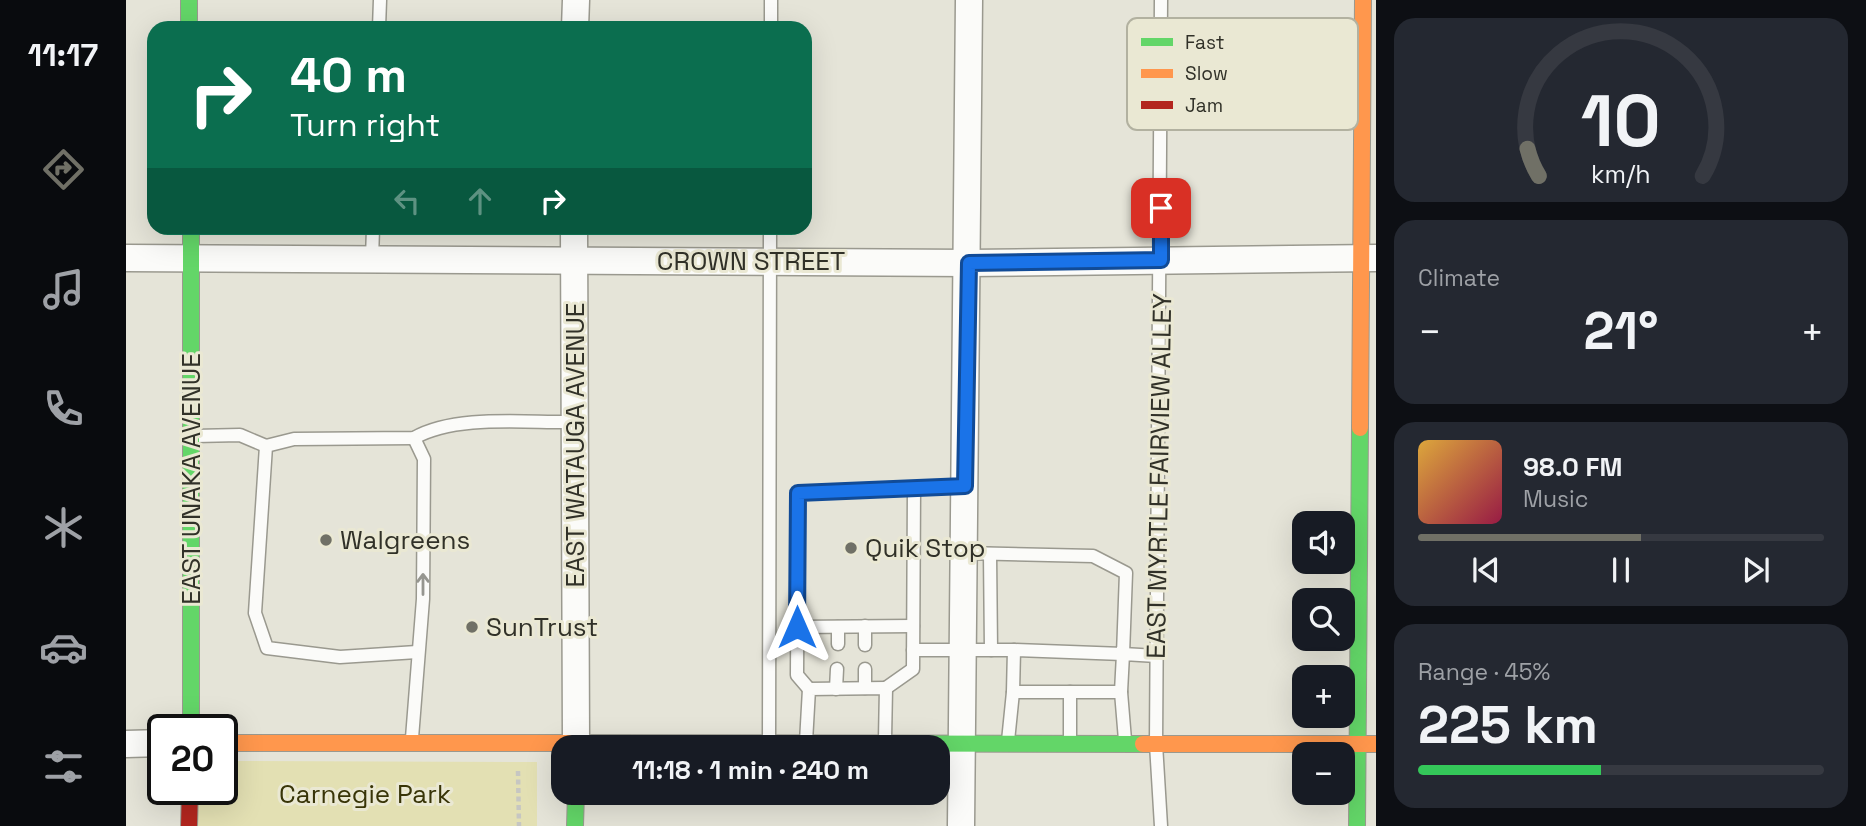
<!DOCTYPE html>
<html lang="en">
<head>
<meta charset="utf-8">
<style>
  :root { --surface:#171b24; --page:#242831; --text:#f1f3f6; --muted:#9ea1a6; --line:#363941; --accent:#707066 }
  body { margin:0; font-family:"Space Grotesk",sans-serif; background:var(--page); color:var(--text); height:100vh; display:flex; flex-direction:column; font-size:26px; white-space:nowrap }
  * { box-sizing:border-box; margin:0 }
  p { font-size:23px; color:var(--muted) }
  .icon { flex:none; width:38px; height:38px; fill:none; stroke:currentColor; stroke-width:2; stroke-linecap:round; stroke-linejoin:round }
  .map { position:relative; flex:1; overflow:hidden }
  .details { display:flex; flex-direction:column; gap:18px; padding:18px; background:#0d0f14; width:490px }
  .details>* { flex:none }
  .hud { position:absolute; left:21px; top:21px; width:665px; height:214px; border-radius:21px; box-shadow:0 7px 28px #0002; background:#0b6e4f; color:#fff; overflow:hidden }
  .tools { position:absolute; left:1166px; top:511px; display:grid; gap:14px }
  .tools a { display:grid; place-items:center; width:63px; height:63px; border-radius:14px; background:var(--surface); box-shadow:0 7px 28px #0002; font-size:35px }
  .speed { position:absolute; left:21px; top:714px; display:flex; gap:14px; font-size:35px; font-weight:700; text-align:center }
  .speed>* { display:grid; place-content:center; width:91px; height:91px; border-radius:50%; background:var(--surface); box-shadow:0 7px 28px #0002; line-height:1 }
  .speed .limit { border:4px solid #111; border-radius:10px; background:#fff; color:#111 }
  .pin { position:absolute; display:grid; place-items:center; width:60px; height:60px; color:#fff; margin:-30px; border-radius:14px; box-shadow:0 4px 10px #0006 }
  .me { position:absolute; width:77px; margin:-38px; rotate:0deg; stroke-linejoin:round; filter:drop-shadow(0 0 5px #0008) }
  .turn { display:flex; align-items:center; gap:24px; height:147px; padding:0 28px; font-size:32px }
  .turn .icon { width:91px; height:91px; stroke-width:2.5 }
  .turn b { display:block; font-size:49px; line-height:60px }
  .lanes { display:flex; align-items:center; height:66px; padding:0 28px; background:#0003; justify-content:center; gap:35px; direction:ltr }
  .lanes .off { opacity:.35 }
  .big { font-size:52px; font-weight:600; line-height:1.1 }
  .details .tile { flex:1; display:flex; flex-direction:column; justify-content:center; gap:10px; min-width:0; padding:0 24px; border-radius:21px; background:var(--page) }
  .details .dial { align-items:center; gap:0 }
  .dial svg { height:182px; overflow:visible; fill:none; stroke:var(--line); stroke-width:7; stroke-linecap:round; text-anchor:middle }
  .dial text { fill:var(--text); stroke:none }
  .song { display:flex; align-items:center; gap:21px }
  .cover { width:84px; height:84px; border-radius:10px; background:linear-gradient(135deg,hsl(40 70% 55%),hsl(340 70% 35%)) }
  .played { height:7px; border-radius:4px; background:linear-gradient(90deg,var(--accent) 55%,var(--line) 55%) }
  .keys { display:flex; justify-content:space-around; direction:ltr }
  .heat { display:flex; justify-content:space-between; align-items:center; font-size:38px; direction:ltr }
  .charge { height:10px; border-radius:5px; background:linear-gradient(90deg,#34c759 45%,var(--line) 0) }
  .trip { position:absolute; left:425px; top:735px; width:399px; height:70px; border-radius:21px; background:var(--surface); box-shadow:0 7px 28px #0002; font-weight:600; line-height:70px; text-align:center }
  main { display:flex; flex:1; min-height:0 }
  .menu { display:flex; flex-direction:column; width:126px; justify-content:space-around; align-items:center; background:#090b0e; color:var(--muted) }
  .menu .icon { width:49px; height:49px }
  .menu .current { color:var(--accent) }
  .menu b { font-size:32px; color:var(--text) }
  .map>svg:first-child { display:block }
  .green { fill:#e3e0b3 }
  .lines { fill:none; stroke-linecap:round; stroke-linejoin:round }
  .lane-casing { stroke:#9a998f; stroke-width:15 }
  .street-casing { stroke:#9a998f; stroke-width:29 }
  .fast-casing { stroke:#9a998f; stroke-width:18 }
  .slow-casing { stroke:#9a998f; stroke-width:18 }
  .jam-casing { stroke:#9a998f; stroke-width:18 }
  .path { stroke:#c6c6c2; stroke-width:4.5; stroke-dasharray:5 3.5; stroke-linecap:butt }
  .lane { stroke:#fbfbf9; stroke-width:12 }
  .street { stroke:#fbfbf9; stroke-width:26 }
  .fast { stroke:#63d668; stroke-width:16 }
  .slow { stroke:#ff974d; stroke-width:16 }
  .jam { stroke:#b3261e; stroke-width:16 }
  .oneway { stroke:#969690 }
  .route-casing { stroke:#114b97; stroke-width:18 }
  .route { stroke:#1a73e8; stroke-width:12 }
  .poi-dot { fill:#707066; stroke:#eae8d3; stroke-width:2.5 }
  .labels { text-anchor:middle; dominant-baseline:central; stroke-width:6; stroke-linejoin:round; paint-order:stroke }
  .street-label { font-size:26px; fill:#313128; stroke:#eae8d3 }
  .poi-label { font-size:26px; fill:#313128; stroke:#eae8d3; text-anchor:start }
  .park-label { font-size:26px; fill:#383407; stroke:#eae8d3 }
  .key { fill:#eae8d3; stroke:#b2b1a0; stroke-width:2 }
  .key-label { font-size:19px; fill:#313128 }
</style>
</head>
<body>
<main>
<nav class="menu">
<b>11:17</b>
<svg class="icon current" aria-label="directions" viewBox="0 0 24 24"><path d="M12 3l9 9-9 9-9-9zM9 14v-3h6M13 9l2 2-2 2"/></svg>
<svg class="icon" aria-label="music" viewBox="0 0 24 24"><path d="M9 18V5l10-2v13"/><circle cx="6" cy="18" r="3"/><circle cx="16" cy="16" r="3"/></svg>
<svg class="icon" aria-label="phone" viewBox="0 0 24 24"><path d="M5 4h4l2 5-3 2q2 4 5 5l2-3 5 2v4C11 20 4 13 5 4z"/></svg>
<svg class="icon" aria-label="climate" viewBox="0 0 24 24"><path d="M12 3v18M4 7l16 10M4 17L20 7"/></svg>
<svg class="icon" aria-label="car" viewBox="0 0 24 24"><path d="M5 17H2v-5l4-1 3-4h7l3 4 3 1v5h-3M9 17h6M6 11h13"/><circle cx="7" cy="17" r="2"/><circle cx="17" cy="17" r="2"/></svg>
<svg class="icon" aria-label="filters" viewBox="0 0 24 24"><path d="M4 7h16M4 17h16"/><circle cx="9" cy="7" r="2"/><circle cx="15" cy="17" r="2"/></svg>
</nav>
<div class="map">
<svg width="1250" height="826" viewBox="0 0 1250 826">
  <rect width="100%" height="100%" fill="#e5e4d8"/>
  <!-- green -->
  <polygon class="green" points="96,761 411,762 411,826 68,826 68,789 96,789"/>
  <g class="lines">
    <!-- lane casing -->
    <g class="lane-casing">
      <g id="lane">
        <polyline points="253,28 254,0"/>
        <polyline points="645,28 645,0"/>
        <polyline points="246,259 247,228"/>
        <polyline points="69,436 114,435 140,446"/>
        <polyline points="838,553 967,556 1000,573 997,654 888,650 887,692 995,692 999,740"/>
        <polyline points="864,554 865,650"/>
        <polyline points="671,627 787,626"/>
        <polyline points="712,644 712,627"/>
        <polyline points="739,645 739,626"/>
        <polyline points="787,650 888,650"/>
        <path d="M291 652 214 657 141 648 129 613 140 446 168 439 288 438C330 414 400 423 449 422"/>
        <polyline points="739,688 739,669"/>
        <polyline points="760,688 787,669 788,488"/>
        <polyline points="683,689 671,675 672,493 839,486"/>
        <polyline points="710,689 711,669"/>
        <polyline points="944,692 944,741"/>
        <polyline points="995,692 997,654 1031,656"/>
        <polyline points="286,738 297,599 298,459 288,438"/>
        <polyline points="882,741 887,692"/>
        <polyline points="643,742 644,228"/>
        <polyline points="680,742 683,689 760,688 759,739"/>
        <polyline points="1035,826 1030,744 1035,0"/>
      </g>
    </g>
    <!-- street casing -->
    <g class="street-casing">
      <g id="street">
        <polyline points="449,28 450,0"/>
        <polyline points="448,228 450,741"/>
        <polyline points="0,258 843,263 1250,258"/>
        <polyline points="0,744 37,743"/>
        <polyline points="835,826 843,0"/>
      </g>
    </g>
    <!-- fast casing -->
    <g class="fast-casing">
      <g id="fast">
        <polyline points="63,0 63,28"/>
        <polyline points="65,228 65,730"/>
        <polyline points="483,743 1017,744"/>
        <polyline points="449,826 450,793"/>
        <polyline points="1231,826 1234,428"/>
      </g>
    </g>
    <!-- slow casing -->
    <g class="slow-casing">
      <g id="slow">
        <polyline points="1234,428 1237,0"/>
        <polyline points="96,743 483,743"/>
        <polyline points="1017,744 1250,744"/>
      </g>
    </g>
    <!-- jam casing -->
    <g class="jam-casing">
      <polyline id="jam" points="63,826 64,789"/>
    </g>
    <!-- path -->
    <polyline class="path" points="392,771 393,826"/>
    <!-- lane -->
    <use href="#lane" class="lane"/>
    <!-- street -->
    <use href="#street" class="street"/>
    <!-- fast -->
    <use href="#fast" class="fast"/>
    <!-- slow -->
    <use href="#slow" class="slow"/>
    <!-- jam -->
    <use href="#jam" class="jam"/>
  </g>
  <!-- one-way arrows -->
  <defs><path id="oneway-shaft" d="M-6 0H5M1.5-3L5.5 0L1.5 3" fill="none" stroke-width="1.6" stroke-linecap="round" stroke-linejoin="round" transform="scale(1.75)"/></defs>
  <use class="oneway" href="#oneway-shaft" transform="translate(297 584) rotate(-90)"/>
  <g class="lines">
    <!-- route casing -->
    <g class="route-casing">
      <polyline id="route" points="671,627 672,493 839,486 843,263 1035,260 1035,208"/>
    </g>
    <!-- route -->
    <use href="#route" class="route"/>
  </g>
  <!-- markers -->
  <g class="poi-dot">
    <circle cx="200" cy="540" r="7"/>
    <circle cx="725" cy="548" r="7"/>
    <circle cx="346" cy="627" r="7"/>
  </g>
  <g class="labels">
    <!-- street labels -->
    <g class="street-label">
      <text x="625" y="261">CROWN STREET</text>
      <text transform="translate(449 445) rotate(-90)">EAST WATAUGA AVENUE</text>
      <text transform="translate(1033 476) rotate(-89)">EAST MYRTLE FAIRVIEW ALLEY</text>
      <text transform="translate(65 479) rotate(-90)">EAST UNAKA AVENUE</text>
    </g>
    <!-- poi labels -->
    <g class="poi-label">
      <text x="214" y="540">Walgreens</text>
      <text x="739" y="548">Quik Stop</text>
      <text x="360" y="627">SunTrust</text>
    </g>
    <!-- park labels -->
    <g class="park-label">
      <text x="239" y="794">Carnegie Park</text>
    </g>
  </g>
  <!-- legend -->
  <rect x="1001" y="18" width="231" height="112" rx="10" class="key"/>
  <rect x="1015" y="38" width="32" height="8" fill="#63d668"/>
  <rect x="1015" y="69" width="32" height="9" fill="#ff974d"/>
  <rect x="1015" y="101" width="32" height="8" fill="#b3261e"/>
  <g class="key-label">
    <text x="1059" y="49">Fast</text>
    <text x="1059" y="80">Slow</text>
    <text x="1059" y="112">Jam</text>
  </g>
</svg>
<div class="tools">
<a><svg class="icon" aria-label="sound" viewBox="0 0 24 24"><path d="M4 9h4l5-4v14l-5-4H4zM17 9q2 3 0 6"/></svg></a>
<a><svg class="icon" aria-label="search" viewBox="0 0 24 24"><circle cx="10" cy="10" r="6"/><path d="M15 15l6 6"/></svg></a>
<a>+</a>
<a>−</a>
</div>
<div class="speed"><div class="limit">20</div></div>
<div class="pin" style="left:1035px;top:208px;background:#d93025"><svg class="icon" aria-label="arrive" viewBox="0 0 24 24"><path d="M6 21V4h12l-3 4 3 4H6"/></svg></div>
<svg class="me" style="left:671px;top:627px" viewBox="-20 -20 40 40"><path d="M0-17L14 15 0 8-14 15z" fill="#1a73e8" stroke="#fff" stroke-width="4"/></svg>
<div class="trip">11:18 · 1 min · 240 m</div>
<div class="hud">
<div class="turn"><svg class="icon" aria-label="right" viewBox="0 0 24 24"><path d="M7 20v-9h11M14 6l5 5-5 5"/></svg><div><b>40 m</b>Turn right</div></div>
<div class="lanes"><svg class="icon off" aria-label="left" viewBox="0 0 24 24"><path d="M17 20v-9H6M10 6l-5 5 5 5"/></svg><svg class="icon off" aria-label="ahead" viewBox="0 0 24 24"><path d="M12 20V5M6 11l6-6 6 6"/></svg><svg class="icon" aria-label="right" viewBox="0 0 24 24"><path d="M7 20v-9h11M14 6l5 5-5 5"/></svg></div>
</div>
</div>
<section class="details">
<div class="tile dial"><svg viewBox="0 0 100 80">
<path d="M14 69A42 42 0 1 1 86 69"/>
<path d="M14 69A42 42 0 0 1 9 57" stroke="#707066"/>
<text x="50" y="56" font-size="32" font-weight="700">10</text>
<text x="50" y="72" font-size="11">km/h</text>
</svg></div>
<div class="tile"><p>Climate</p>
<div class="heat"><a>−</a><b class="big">21°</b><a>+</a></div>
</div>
<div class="tile">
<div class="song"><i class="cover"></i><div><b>98.0 FM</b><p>Music</p></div></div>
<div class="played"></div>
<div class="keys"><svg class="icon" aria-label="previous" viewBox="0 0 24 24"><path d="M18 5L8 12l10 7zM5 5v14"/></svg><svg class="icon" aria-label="pause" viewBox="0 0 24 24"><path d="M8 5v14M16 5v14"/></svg><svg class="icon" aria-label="next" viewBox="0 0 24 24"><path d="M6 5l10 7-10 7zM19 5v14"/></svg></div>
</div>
<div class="tile"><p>Range · 45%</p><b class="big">225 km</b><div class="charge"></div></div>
</section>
</main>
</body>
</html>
